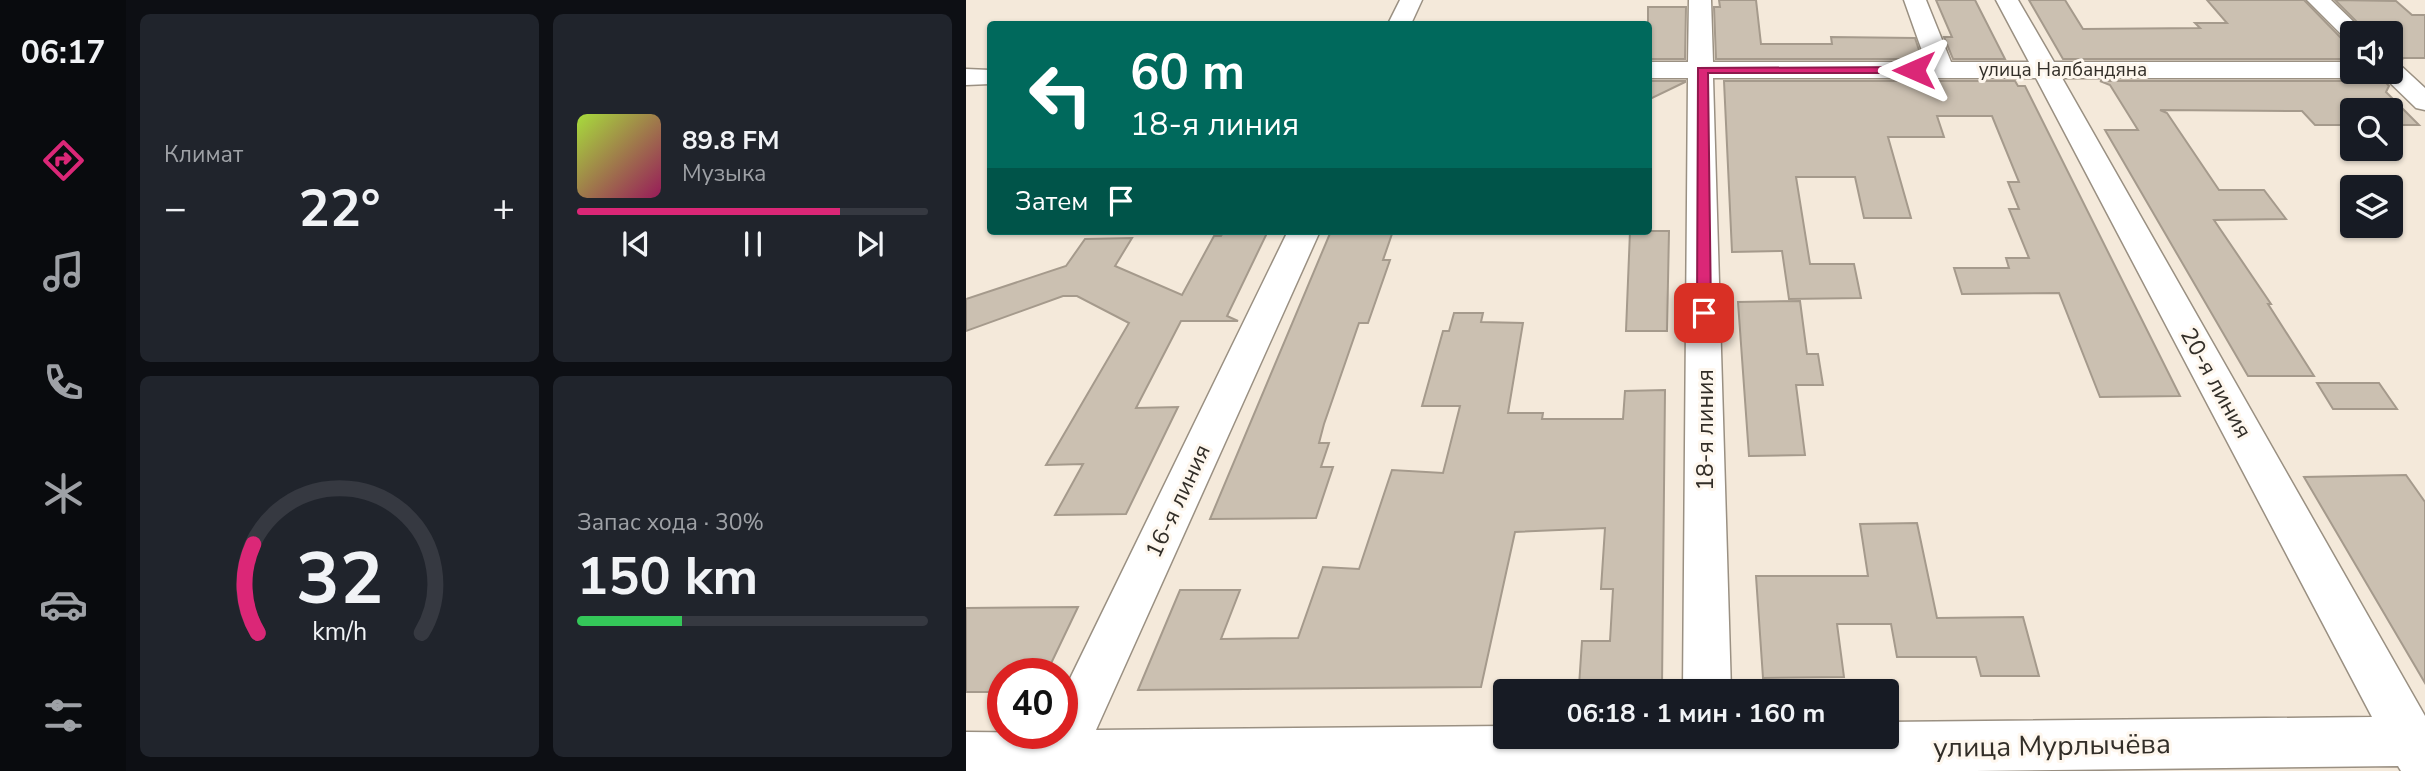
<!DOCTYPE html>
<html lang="ru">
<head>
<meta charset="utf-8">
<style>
  :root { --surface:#171b24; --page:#20242c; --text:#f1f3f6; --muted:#9ea1a6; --line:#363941; --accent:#db2777 }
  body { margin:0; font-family:"Nunito Sans",sans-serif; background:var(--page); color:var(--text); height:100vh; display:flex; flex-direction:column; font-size:26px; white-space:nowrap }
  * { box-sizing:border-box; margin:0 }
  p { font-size:23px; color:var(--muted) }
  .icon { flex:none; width:38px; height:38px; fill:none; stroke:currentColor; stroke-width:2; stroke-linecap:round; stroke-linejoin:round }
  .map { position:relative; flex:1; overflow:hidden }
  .side { display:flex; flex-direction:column; gap:14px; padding:14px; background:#0d0f14; width:840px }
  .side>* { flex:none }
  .top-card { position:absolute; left:21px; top:21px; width:665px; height:214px; border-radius:7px; box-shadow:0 2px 5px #0004; background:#00695c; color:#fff; overflow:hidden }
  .controls { position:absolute; left:1374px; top:21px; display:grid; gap:14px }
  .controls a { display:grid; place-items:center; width:63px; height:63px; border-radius:7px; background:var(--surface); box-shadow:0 2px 5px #0004; font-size:35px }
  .speed { position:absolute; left:21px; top:658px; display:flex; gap:14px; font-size:35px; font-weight:700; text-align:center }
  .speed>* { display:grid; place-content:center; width:91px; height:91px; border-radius:50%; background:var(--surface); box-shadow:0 2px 5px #0004; line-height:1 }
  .speed .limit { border:10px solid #d22; background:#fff; color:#111 }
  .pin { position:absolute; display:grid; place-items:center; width:60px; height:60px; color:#fff; margin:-30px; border-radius:14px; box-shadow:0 4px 10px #0006 }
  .me { position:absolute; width:77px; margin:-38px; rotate:270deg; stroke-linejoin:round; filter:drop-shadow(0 0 5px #0008) }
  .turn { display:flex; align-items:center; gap:24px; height:147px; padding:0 28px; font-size:32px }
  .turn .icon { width:91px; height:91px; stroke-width:2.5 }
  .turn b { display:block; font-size:49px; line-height:60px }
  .then { display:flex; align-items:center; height:66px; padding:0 28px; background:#0003; gap:14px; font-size:26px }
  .big { font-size:52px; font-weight:700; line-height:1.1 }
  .side .card { flex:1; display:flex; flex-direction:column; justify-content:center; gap:10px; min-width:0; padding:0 24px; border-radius:10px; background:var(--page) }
  .side .dial { align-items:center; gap:0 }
  .dial svg { height:182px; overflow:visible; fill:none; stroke:var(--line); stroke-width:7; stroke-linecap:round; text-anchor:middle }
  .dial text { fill:var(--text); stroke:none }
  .song { display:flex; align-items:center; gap:21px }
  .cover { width:84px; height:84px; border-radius:10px; background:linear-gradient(135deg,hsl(80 70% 55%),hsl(330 70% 35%)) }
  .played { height:7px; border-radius:4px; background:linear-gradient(90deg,var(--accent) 75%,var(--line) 75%) }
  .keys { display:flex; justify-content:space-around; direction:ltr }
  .heat { display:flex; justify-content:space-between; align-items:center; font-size:38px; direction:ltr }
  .charge { height:10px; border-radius:5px; background:linear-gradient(90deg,#34c759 30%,var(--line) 0) }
  .side .tiles { flex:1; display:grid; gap:14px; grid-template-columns:repeat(2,1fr) }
  .trip { position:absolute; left:527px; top:679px; width:406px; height:70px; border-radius:7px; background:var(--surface); box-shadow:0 2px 5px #0004; font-weight:700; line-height:70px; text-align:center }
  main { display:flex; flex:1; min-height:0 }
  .tabs { display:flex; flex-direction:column; width:126px; justify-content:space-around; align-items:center; background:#090b0e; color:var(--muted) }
  .tabs .icon { width:49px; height:49px }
  .tabs .active { color:var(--accent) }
  .tabs b { font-size:32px; color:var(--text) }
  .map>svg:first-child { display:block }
  .building { fill:#cbc0b1; stroke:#a59a8c; stroke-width:2 }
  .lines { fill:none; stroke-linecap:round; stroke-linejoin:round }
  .minor-casing { stroke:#9a9082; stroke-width:3 }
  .minor { fill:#fff; fill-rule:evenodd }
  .route { fill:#db2777; stroke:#8e194d; stroke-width:2 }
  .labels { text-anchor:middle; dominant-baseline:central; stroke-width:6; stroke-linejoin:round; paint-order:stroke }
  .far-street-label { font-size:19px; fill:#322e28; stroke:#fef7ee }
  .street-label { font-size:23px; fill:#322e28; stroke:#fef7ee }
  .near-street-label { font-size:28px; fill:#322e28; stroke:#fef7ee }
</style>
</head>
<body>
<main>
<nav class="tabs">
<b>06:17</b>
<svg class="icon active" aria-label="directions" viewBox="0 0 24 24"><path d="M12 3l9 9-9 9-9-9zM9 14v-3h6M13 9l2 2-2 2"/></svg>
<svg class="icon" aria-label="music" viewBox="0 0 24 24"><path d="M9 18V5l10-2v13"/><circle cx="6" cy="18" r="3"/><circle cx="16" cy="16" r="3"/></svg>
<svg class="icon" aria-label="phone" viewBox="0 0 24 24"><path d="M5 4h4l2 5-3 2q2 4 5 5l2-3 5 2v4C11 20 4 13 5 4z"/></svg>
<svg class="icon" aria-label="climate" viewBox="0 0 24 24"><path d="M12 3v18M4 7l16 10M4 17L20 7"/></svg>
<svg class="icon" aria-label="car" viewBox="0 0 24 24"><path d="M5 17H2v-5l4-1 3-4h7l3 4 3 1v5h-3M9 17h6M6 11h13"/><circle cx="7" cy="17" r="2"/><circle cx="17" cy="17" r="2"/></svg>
<svg class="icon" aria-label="filters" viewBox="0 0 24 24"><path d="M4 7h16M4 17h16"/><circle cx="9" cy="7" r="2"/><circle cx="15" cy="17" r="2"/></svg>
</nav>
<section class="side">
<div class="tiles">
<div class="card"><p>Климат</p>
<div class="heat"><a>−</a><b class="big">22°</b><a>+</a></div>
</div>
<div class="card">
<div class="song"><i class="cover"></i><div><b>89.8 FM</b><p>Музыка</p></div></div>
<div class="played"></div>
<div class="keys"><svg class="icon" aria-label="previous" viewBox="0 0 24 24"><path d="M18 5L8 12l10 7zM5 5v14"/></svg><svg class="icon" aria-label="pause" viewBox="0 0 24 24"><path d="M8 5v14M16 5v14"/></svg><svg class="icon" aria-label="next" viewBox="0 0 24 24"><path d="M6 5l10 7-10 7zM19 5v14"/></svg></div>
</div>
<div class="card dial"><svg viewBox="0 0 100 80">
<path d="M14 69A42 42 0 1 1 86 69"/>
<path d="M14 69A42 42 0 0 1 12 30" stroke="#db2777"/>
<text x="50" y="56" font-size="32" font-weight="700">32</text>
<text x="50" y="72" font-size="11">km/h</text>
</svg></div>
<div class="card"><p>Запас хода · 30%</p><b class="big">150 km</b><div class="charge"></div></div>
</div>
</section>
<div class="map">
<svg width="1459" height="771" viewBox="0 0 1459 771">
  <rect width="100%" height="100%" fill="#f4e9da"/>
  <!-- building -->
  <g class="building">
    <polygon points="753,0 790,0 795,44 866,44 865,37 949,38 956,59 750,59 748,7 754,7"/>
    <polygon points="970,0 1009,0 1039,59 987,59 978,37 986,37"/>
    <polygon points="1063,0 1099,0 1117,29 1234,28 1229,23 1261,23 1241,0 1338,0 1377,40 1386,42 1386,59 1097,59"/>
    <polygon points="1369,0 1430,1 1446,15 1459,15 1459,58 1437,58 1435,62 1424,59 1424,33 1402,33"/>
    <polygon points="682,7 720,7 719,59 682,59"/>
    <polygon points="1399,72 1410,72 1423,86 1420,92 1453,125 1424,125 1424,110 1386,110 1386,125 1349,125 1336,111 1194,110 1201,113 1253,190 1298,190 1320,219 1248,220 1305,304 1302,304 1348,376 1282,376 1139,130 1172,130 1144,85 1134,81 1386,81"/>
    <polygon points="682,81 719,81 719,82 682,100"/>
    <polygon points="758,81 1049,81 1052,86 1059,86 1214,396 1134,397 1093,293 996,294 988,268 1043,268 1040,258 1063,258 1043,209 1053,209 1042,182 1053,182 1026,116 971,116 978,137 922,137 945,218 898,218 889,177 830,177 844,264 888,264 895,298 823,299 816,251 766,252"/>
    <polygon points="258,231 302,231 261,316 272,321 215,321 170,408 212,407 160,514 89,515 117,464 80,465 163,323 111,296 97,296 0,331 0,299 100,266 119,239 166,238 149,266 216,295 248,236 255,236"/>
    <polygon points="365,231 427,231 417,260 424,260 402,323 393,323 358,424 353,443 363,443 355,467 367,467 350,518 244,519"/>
    <polygon points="664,231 703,231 701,331 660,331"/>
    <polygon points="834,301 841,354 852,354 857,385 830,385 839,455 783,456 772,302"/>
    <polygon points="488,313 517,313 515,322 557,323 542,413 577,413 576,419 657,419 659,391 699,390 696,686 613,686 616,641 644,641 647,589 635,589 639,528 549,532 515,687 172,690 214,590 274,590 255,639 332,638 357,567 393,569 426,470 477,473 494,406 456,406 477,331 483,331"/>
    <polygon points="1351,383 1413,383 1431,409 1367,409"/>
    <polygon points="1440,475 1459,502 1459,683 1338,477"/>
    <polygon points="951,523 971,618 1057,617 1073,676 1015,676 1010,657 931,657 925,624 871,624 878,677 797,678 790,576 902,576 894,524"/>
    <polygon points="112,607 80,674 37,674 37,692 0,692 0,608"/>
  </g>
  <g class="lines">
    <!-- minor casing -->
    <g class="minor-casing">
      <g id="minor">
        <polygon points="434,0 456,0 445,24 422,24"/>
        <polygon points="723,0 745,0 747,62 960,62 938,0 960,0 985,62 1063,62 1030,0 1052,0 1088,62 1386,62 1386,72 1397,72 1386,78 1096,78 1459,716 1459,771 1435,771 1432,766 1009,771 0,771 0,732 96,733 96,695 322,231 354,231 130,730 539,726 539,737 920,737 920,722 1406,717 1070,78 747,78 765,691 717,691 722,78 682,78 682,62 722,62"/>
        <polygon points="1341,0 1365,0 1399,33 1386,33 1386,40 1379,38"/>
        <polygon points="1424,62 1433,64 1459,88 1459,110 1450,108 1415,74 1413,72 1424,72"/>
        <polygon points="0,69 24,70 24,84 0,85"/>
      </g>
    </g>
    <!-- minor -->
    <use href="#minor" class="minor"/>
  </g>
  <!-- route -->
  <polygon class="route" points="948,67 952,68 952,73 742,73 745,313 743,317 733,317 731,313 732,68"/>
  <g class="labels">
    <!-- far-street labels -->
    <g class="far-street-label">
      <text x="1097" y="70">улица Налбандяна</text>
    </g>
    <!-- street labels -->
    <g class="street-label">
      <text transform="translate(1250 383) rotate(61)">20-я линия</text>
      <text transform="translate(739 430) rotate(-90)">18-я линия</text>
      <text transform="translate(212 501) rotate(-65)">16-я линия</text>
    </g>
    <!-- near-street labels -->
    <g class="near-street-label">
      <text transform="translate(1086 746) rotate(-1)">улица Мурлычёва</text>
    </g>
  </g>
</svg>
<div class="controls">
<a><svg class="icon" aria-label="sound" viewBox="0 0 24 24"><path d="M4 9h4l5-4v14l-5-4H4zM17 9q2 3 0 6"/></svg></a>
<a><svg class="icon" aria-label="search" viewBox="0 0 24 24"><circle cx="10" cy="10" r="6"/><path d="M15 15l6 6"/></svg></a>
<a><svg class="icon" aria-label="layers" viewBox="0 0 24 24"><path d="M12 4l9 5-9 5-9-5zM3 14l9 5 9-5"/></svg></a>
</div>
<div class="speed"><div class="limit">40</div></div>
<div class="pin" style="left:738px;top:313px;background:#d93025"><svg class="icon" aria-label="arrive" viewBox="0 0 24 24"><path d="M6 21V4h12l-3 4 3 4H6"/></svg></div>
<svg class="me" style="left:948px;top:70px" viewBox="-20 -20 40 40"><path d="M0-17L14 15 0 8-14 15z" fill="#db2777" stroke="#fff" stroke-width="4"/></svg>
<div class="trip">06:18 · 1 мин · 160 m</div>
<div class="top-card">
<div class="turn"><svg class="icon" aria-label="left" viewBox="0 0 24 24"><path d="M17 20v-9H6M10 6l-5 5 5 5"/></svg><div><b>60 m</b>18-я линия</div></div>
<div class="then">Затем<svg class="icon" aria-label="arrive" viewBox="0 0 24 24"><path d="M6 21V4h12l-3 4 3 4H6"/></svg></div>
</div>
</div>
</main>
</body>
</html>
